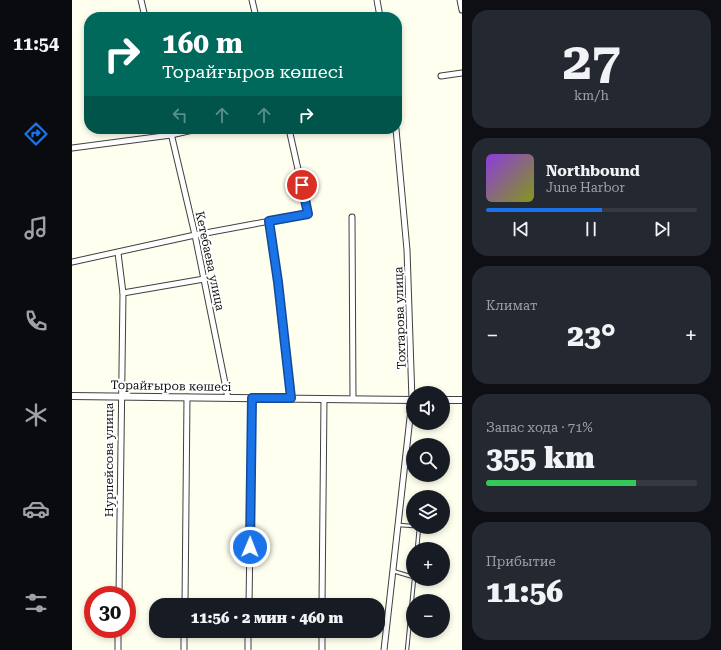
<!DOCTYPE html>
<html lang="ru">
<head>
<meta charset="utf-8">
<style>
  :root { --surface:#171b24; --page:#242831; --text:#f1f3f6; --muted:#9ea1a6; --line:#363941; --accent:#1a73e8 }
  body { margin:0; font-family:"Roboto Serif",serif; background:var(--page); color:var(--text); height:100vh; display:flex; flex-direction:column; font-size:15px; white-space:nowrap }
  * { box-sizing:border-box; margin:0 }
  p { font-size:13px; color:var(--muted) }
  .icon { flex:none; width:22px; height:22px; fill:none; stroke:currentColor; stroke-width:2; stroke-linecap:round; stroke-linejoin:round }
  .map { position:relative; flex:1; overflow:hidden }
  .drawer { display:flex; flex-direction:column; gap:10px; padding:10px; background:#0d0f14; width:259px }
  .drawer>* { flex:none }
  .banner { position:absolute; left:12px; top:12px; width:318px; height:122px; border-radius:16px; box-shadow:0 2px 6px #0003; background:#00695c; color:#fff; overflow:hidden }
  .fabs { position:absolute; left:334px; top:386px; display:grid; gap:8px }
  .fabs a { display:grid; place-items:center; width:44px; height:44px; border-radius:50%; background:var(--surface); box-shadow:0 2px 6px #0003; font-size:20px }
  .speed { position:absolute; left:12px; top:586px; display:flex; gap:8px; font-size:20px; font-weight:700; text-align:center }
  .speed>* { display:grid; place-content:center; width:52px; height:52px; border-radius:50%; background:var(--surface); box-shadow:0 2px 6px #0003; line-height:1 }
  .speed .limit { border:6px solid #d22; background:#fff; color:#111 }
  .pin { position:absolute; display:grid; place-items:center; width:34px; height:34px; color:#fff; margin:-17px; border:2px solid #fff; border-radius:50%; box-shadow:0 1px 4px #0007 }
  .me { position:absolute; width:44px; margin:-22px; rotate:1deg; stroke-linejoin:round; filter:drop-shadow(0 0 3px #0008) }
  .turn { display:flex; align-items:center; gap:14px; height:84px; padding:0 12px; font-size:18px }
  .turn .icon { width:52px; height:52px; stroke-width:2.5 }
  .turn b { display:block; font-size:28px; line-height:34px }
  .lanes { display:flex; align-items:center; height:38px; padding:0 12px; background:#0003; justify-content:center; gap:20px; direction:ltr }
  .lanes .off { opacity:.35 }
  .big { font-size:30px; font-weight:800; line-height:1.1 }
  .drawer .widget { flex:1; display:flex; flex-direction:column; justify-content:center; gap:6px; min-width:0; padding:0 14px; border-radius:16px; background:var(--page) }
  .drawer .dial { align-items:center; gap:0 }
  .dial b { font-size:52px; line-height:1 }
  .song { display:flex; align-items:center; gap:12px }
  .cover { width:48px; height:48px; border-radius:6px; background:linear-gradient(135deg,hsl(270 70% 55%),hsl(70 70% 35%)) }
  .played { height:4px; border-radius:2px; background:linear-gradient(90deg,var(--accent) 55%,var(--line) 55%) }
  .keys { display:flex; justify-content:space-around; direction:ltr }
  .heat { display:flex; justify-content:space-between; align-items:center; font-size:22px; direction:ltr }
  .charge { height:6px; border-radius:3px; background:linear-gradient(90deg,#34c759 71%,var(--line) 0) }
  .trip { position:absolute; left:77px; top:598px; width:236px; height:40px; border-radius:16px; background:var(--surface); box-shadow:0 2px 6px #0003; font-weight:800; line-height:40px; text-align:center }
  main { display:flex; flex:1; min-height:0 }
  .tabs { display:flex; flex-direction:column; width:72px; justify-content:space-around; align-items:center; background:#090b0e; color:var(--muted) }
  .tabs .icon { width:28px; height:28px }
  .tabs .current { color:var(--accent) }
  .tabs b { font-size:18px; color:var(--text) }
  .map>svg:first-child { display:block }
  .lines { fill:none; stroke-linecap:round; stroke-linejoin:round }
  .service-casing { stroke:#404040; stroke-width:4.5 }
  .minor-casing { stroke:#404040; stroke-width:7 }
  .tertiary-casing { stroke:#404040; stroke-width:8 }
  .service { stroke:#fff; stroke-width:2.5 }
  .minor { stroke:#fff; stroke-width:5 }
  .tertiary { stroke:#fff; stroke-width:6 }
  .route-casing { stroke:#114b97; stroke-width:10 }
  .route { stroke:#1a73e8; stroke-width:7 }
  .labels { text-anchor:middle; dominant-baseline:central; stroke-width:4; stroke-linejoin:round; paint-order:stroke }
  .street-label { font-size:12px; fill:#0d0d0d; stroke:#fff }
</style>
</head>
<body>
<main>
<nav class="tabs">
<b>11:54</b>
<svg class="icon current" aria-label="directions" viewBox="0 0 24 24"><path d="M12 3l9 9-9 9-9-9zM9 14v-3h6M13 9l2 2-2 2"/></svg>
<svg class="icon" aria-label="music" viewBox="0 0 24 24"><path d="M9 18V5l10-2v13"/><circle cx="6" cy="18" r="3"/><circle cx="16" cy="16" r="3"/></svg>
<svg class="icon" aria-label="phone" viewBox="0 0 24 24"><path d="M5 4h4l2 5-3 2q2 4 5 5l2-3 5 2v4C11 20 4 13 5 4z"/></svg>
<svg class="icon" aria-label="climate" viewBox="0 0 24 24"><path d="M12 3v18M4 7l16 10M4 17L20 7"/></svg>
<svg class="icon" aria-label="car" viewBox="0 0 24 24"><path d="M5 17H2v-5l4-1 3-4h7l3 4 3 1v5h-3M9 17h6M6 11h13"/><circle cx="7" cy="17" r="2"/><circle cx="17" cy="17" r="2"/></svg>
<svg class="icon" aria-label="filters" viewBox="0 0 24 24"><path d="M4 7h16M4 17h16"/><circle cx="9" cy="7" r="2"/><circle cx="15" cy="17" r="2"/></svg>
</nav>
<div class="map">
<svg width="390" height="650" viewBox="0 0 390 650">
  <rect width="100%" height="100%" fill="#feffee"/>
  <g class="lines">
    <!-- service casing -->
    <g class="service-casing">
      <g id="service">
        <polyline points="327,525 341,526"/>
        <polyline points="345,549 347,527"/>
        <polyline points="321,571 341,577"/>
        <polyline points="335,650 342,579"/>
      </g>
    </g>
    <!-- minor casing -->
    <g class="minor-casing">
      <g id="minor">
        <polyline points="69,0 73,17"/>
        <polyline points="180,0 184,17"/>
        <polyline points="305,0 308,17"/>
        <polyline points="388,0 390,10"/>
        <polyline points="369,76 390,73"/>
        <polyline points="98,129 123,235 156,398"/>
        <polyline points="0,148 99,135 125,129"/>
        <polyline points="280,217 281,399"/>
        <polyline points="197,221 206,282 219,398"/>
        <polyline points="46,253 51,293 47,595"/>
        <polyline points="0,262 123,235 236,214 217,129"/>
        <polyline points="51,293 132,279"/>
        <polyline points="113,605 115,397"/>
        <polyline points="177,605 180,398"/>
        <polyline points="250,605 252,399"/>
        <polyline points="46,650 46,629"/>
        <polyline points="112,650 112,631"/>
        <polyline points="176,650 176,631"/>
        <polyline points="250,650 250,631"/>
        <polyline points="312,650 340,400 335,250 324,129"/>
      </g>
    </g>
    <!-- tertiary casing -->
    <g class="tertiary-casing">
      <g id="tertiary">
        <polyline points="0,396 341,400"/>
        <polyline points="371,400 390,400"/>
      </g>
    </g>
    <!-- service -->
    <use href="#service" class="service"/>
    <!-- minor -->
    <use href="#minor" class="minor"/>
    <!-- tertiary -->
    <use href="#tertiary" class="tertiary"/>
  </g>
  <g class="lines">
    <!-- route casing -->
    <g class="route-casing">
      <polyline id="route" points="178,547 180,398 219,398 206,282 197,221 236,214 230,185"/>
    </g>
    <!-- route -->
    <use href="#route" class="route"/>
  </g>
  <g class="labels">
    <!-- street labels -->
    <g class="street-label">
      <text transform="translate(138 261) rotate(78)">Кетебаева улица</text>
      <text transform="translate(328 318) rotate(-92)">Тохтарова улица</text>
      <text transform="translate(99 386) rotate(1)">Торайғыров көшесі</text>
      <text transform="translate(37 460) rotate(-90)">Нурпейсова улица</text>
    </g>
  </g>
</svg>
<div class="fabs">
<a><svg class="icon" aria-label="sound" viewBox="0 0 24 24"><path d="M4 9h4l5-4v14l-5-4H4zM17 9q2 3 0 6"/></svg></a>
<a><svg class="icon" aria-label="search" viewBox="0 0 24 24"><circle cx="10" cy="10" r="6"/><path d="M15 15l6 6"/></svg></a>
<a><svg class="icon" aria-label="layers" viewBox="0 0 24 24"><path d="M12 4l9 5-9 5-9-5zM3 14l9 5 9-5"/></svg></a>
<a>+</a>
<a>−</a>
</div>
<div class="speed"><div class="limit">30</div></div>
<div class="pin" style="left:230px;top:185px;background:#d93025"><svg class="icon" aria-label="arrive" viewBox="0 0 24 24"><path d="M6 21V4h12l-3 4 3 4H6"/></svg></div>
<svg class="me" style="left:178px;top:547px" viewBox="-20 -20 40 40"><circle r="17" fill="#1a73e8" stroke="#fff" stroke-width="3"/><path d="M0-11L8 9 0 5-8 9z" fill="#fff"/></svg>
<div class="trip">11:56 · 2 мин · 460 m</div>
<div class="banner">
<div class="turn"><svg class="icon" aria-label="right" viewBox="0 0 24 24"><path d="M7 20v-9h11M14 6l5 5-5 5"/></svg><div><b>160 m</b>Торайғыров көшесі</div></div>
<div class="lanes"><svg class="icon off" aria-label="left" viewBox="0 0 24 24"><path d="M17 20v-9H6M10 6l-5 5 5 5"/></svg><svg class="icon off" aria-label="ahead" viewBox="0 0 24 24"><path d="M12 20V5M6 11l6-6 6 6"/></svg><svg class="icon off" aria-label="ahead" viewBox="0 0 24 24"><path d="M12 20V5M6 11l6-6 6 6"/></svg><svg class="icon" aria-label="right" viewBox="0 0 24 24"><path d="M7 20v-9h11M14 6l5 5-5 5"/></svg></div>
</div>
</div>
<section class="drawer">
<div class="widget dial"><b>27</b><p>km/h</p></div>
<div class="widget">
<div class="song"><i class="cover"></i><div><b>Northbound</b><p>June Harbor</p></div></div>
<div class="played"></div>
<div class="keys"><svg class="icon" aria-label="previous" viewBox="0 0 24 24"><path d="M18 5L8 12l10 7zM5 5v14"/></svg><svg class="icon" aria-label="pause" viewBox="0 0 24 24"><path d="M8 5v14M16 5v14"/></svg><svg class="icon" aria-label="next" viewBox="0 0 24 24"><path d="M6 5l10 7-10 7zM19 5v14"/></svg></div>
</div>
<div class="widget"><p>Климат</p>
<div class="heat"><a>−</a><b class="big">23°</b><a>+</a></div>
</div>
<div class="widget"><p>Запас хода · 71%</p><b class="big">355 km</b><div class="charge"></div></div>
<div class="widget"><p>Прибытие</p><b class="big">11:56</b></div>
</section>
</main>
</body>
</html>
